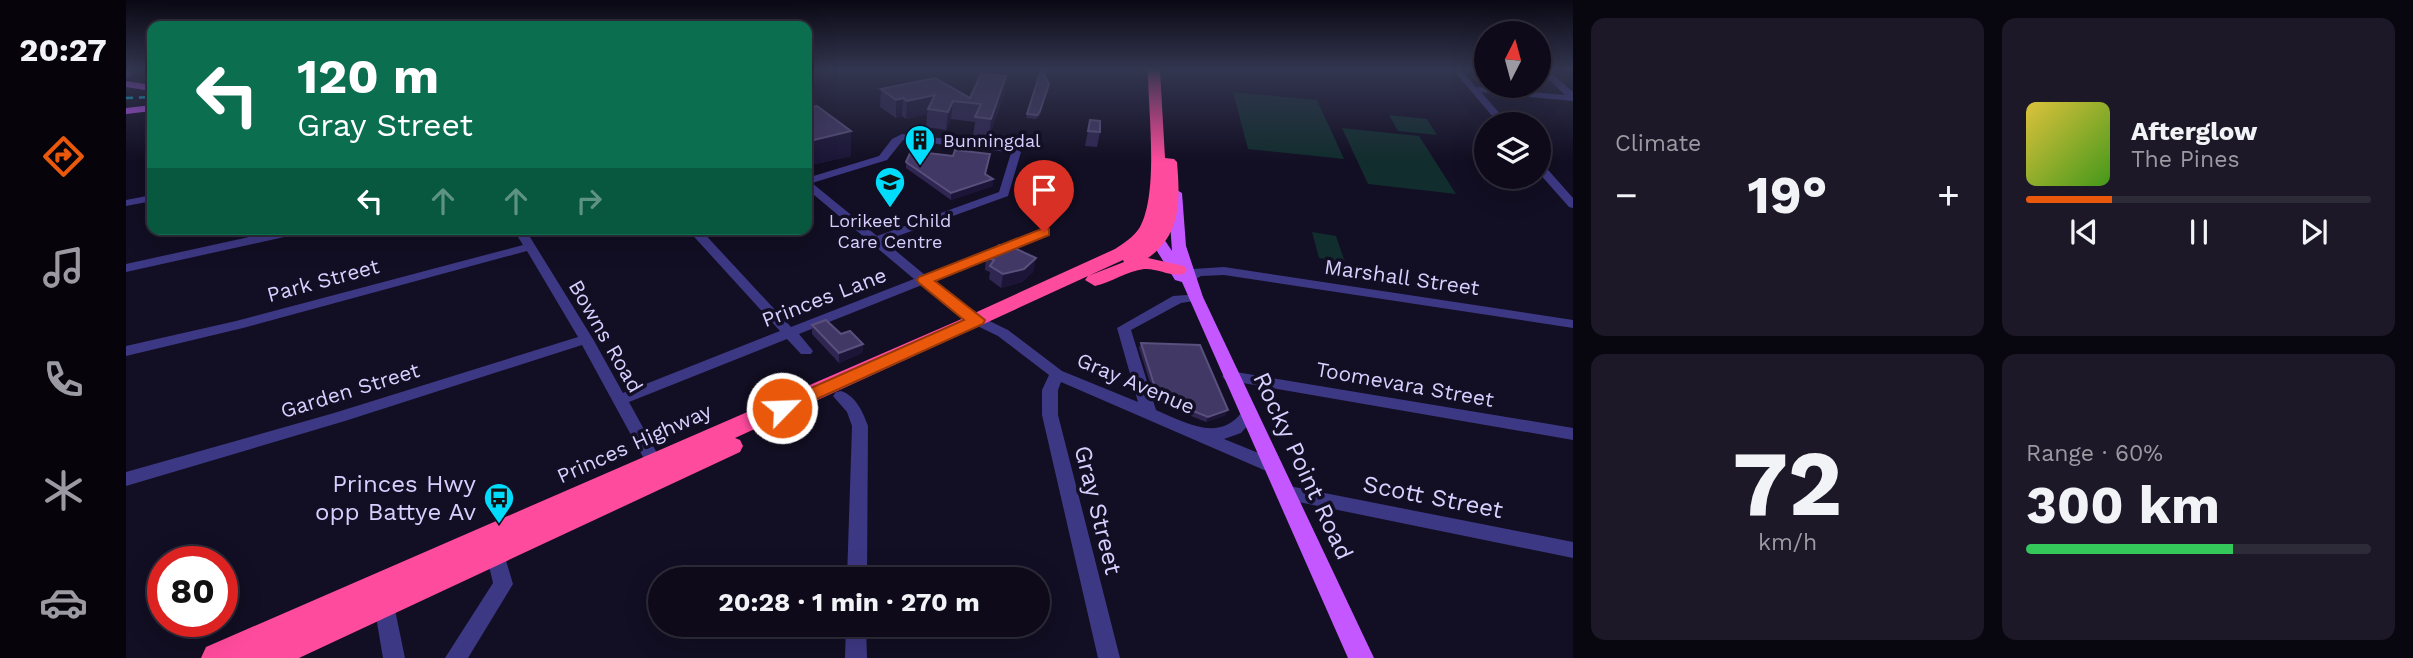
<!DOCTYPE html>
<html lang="en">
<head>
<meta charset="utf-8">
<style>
  :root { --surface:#0e0a1a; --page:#1c1827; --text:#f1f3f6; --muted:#9b9aa2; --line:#2e2b39; --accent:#ea580c }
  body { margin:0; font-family:"Work Sans",sans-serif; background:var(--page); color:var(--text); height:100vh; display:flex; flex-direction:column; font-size:26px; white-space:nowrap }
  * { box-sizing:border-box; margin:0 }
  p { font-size:23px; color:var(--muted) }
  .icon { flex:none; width:38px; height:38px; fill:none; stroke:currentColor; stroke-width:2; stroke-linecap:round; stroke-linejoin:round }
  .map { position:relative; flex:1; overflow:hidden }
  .panel { display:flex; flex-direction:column; gap:18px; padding:18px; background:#08060e; width:840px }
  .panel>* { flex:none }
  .top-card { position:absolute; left:21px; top:21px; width:665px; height:214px; border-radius:14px; box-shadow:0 7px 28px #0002,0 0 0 2px var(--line); background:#0b6e4f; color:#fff; overflow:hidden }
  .needle { width:46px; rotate:6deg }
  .buttons { position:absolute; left:1348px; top:21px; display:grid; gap:14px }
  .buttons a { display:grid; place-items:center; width:77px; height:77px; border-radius:50%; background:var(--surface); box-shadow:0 7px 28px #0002,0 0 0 2px var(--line); font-size:35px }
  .speed { position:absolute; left:21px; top:546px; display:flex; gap:14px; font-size:35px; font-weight:700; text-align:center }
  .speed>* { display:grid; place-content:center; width:91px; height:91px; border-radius:50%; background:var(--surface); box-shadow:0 7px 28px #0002,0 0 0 2px var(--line); line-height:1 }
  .speed .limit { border:10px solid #d22; background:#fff; color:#111 }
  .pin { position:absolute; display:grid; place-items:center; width:60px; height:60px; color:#fff; margin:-72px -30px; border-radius:50% 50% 50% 0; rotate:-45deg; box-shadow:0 0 7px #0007 }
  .pin .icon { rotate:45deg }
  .me { position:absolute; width:77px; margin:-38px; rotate:66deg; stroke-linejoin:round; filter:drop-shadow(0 0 5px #0008) }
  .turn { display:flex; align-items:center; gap:24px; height:147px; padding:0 35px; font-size:32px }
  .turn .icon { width:91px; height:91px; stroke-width:2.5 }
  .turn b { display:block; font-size:49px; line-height:60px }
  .lanes { display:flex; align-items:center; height:66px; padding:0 35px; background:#0003; justify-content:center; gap:35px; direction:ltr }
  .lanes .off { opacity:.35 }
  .big { font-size:52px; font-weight:700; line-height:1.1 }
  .panel .widget { flex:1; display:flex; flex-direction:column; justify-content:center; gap:10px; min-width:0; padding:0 24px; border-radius:14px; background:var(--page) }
  .panel .dial { align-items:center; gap:0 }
  .dial b { font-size:91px; line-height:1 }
  .song { display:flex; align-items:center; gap:21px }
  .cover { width:84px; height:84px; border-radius:10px; background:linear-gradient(135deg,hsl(50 70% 55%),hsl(100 70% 35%)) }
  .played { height:7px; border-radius:4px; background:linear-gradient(90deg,var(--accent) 25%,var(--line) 25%) }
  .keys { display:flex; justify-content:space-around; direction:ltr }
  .heat { display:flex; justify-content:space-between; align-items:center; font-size:38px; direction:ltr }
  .charge { height:10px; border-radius:5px; background:linear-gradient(90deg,#34c759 60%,var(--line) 0) }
  .panel .tiles { flex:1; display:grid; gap:18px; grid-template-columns:repeat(2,1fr) }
  .trip { position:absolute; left:522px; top:567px; width:402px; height:70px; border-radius:35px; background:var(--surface); box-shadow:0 7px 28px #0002,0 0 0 2px var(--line); font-weight:700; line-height:70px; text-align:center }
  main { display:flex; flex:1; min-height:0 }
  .menu { display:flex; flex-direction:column; width:126px; justify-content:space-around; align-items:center; background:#06040a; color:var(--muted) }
  .menu .icon { width:49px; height:49px }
  .menu .selected { color:var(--accent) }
  .menu b { font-size:32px; color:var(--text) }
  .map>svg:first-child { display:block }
  .green { fill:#112d2d }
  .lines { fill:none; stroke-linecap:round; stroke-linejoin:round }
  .minor { fill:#3d3883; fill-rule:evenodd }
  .major { fill:#c457ff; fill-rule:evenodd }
  .highway { fill:#ff4b9d; fill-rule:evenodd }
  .rail { stroke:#00dcfb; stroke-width:2.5; stroke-dasharray:7 6; stroke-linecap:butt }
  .wall { fill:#302652 }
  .shaded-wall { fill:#1c1537 }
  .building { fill:#423865; stroke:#59507d; stroke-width:2 }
  .route { fill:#ea580c; stroke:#983908; stroke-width:2 }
  .labels { text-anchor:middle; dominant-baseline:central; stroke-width:7; stroke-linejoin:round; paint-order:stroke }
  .far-poi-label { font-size:18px; fill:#d7d0ff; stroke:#120e23; text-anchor:start }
  .street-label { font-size:21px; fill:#d7d0ff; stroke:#120e23 }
  .near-street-label { font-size:24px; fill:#d7d0ff; stroke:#120e23 }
  .near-poi-label { font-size:24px; fill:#d7d0ff; stroke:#120e23; text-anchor:end }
</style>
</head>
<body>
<main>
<nav class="menu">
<b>20:27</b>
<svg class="icon selected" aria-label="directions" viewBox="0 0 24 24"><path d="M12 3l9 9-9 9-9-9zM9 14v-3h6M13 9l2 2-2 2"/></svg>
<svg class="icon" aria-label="music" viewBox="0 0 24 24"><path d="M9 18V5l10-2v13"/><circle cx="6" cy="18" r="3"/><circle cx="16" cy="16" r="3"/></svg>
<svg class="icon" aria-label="phone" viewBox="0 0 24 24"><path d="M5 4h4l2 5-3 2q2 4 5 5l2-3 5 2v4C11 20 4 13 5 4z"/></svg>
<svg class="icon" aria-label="climate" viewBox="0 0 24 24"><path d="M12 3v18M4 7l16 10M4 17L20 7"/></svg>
<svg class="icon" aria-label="car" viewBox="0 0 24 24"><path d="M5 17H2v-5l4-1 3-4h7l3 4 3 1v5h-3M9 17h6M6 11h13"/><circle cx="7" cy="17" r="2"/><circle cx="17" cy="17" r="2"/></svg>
</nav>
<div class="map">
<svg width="1447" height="658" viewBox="0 0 1447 658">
  <rect width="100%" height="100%" fill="#120e23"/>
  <!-- green -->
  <g class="green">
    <polygon points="1107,92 1191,100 1218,159 1122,149"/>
    <polygon points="1263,115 1301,119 1311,135 1272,131"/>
    <polygon points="1216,128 1293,136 1330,194 1242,184"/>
    <polygon points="1186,232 1210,236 1219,262 1193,258"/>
  </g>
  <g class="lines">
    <!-- minor -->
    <g class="minor">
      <polygon points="3,70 12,70 0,79 0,72"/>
      <polygon points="1327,70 1335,70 1350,87 1439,95 1413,70 1422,70 1447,92 1447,101 1355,92 1383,124 1373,124"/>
      <path d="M776 134 885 146 895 152 882 196 758 241 799 275 914 229H922V235L806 281 845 312 882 330 936 371 1012 402 991 328 1047 296 1074 294 1076 297 1074 300 1055 303 1005 330 1030 410C1058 422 1093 443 1116 412H1128L1130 416 1115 433 1098 439 1150 460 1153 465 1150 470 1144 471 1138 470 935 382 932 390V415L994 658H972L916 415V390L923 375 872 336 835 318 796 285 673 334 687 351 685 354H675L661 339 503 402 537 464 535 468 529 470 523 468 456 345 219 421 0 486V472L208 413 452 337 401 251 117 328 0 356V346L110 321 397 245 387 229H399L467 339 497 393 654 331 561 229H574L665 327 788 279 681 189V178L753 156 766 139ZM777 140 882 152 885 153 873 192 751 236 686 183 761 160Z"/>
      <polygon points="1412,162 1416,163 1447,198 1447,208 1443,207 1412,172"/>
      <polygon points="26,195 26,201 0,206 0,200"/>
      <polygon points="159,229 182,229 176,233 0,272 0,264"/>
      <polygon points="1098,267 1447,320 1447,328 1098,275 1075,276 1063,283 1057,279 1067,269"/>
      <polygon points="1104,371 1447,428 1447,440 1099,380 1096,376"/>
      <path d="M715 391C730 396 737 412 742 426L741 579H721L726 426 721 412 707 396 710 392Z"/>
      <polygon points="1158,485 1447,542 1447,558 1158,499 1152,497 1149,492 1152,487"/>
      <polygon points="369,545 376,547 387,584 342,658 319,658 367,583 360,553 362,547"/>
      <polygon points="258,596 265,599 268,605 279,658 257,658 248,605 251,599"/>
      <polygon points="720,625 740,625 741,658 719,658"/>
    </g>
    <!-- major -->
    <g class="major">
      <polygon points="0,81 26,85 26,91 0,87"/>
      <polygon points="26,105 26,111 0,114 0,108"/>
      <polygon points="1049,189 1056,193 1060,246 1077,297 1248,658 1222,658 1056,282 1049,280 1016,227 1018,224 1028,224 1046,251 1042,193"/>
    </g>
    <!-- highway -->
    <path class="highway" d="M1022 70H1034L1039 158 1048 159 1051 162C1054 199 1056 234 1022 258L1058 266 1061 270 1058 274C1044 277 1032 268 1018 269 1001 271 986 282 969 286L959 280 962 276 998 262 997 260 609 438 614 440 617 446 614 452 173 658H75L80 647 831 321 989 249C998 243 1008 237 1014 227 1033 192 1022 111 1022 70Z"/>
    <!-- rail -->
    <polyline class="rail" points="0,98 26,97"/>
  </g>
  <!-- wall -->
  <g class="wall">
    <polygon points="880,76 878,94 863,137 847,136 849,122 825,119 820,130 800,127 801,114 780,119 776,116 770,118 754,107 755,89 844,98"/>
    <polygon points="922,87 914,115 910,119 900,118 901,114"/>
    <polygon points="681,108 725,156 685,165 681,162"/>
    <polygon points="964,120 974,132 971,147 959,146"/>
    <polygon points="864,154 859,175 867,179 867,186 825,200 780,168 780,162 827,156"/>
    <polygon points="860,257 908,271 896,282 875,288 863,279 864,272 859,270"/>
    <polygon points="686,325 715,334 737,344 736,353 713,363 686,334"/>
    <polygon points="1015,343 1100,415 1080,422 1030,402 1013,348"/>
  </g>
  <!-- shaded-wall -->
  <g class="shaded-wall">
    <polygon points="880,76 878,94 863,137 865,119"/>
    <polygon points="809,95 802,109 801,114 780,119 781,101"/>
    <polygon points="777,98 776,116 770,118 770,100"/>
    <polygon points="827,101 825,119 820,130 822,112"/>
    <polygon points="725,131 725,156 685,165 684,141"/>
    <polygon points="867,179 867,186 825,200 825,193"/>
    <polygon points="910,258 908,271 896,282 875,288 877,274"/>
    <polygon points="737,344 736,353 713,363 713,353"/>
    <polygon points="1102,410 1100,415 1080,422 1082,417"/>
  </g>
  <!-- building -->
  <g class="building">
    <polygon points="915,70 916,70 923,84 914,111 911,115 901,114"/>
    <polygon points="855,74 880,76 865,119 849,117 855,104 827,101 822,112 802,109 809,95 781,101 777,98 770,100 755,89 809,78 844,98"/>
    <polygon points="691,106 725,131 684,141 681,138 681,108"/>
    <polygon points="964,120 974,121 974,132 962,131"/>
    <polygon points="829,150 864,154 859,174 867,179 825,193 780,162 785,151 827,156"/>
    <polygon points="873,245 884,246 910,258 898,269 877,274 864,266 868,260 860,257"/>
    <polygon points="700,320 715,334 724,331 737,344 713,353 686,325"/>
    <polygon points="1015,343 1074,345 1102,410 1082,417 1032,397"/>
  </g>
  <!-- sky -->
  <linearGradient id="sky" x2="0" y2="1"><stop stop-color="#0a0813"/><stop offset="0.43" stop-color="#333650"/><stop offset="1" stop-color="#333650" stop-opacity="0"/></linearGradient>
  <rect width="1447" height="162" fill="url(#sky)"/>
  <!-- route -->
  <polygon class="route" points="918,228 923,229 923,235 809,281 859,320 857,324 662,412 649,412 647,408 649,404 838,320 793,283 791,280 793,277"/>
  <!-- icons -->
  <defs>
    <g id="building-pin" transform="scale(1.575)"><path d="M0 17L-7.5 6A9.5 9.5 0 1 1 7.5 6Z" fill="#00dcfb" stroke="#120e23"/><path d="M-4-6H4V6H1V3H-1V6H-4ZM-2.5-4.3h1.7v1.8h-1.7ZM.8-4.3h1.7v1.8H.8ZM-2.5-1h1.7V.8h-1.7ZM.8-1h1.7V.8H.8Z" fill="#111"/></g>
    <g id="school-pin" transform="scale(1.575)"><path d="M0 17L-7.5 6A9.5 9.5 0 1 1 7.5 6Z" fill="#00dcfb" stroke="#120e23"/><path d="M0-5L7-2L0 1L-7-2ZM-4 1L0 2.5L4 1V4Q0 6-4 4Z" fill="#111"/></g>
    <g id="bus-pin" transform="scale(1.575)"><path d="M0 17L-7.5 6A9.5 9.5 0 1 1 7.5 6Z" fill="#00dcfb" stroke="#120e23"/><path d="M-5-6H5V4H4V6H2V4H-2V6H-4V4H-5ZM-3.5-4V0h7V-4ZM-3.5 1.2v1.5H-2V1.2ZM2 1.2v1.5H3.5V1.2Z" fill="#111"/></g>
  </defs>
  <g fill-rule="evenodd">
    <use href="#building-pin" x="794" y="140"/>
    <use href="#school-pin" x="764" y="182"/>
    <use href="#bus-pin" x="373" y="498"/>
  </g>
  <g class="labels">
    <!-- far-poi labels -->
    <g class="far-poi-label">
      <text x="817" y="140">Bunningdal</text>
      <text x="764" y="220" text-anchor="middle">Lorikeet Child<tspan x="764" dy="21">Care Centre</tspan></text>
    </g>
    <!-- street labels -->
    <g class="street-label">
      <text transform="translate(1276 277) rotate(8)">Marshall Street</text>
      <text transform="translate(197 280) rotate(-15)">Park Street</text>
      <text transform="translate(698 297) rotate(-21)">Princes Lane</text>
      <text transform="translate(480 336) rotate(60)">Bowns Road</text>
      <text transform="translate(1010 383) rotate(23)">Gray Avenue</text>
      <text transform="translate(1279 384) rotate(10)">Toomevara Street</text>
      <text transform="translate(224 390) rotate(-17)">Garden Street</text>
      <text transform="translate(508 443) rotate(-24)">Princes Highway</text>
    </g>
    <!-- near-street labels -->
    <g class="near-street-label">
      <text transform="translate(1177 466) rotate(65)">Rocky Point Road</text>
      <text transform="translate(1307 497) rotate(11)">Scott Street</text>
      <text transform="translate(972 510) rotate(76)">Gray Street</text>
    </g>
    <!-- near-poi labels -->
    <g class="near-poi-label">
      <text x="350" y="484">Princes Hwy<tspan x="350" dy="28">opp Battye Av</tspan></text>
    </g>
  </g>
</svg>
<div class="buttons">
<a><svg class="needle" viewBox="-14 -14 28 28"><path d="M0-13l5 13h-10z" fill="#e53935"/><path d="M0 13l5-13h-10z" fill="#9b9aa2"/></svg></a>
<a><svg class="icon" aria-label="layers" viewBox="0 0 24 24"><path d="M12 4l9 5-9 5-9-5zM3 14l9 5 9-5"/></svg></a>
</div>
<div class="speed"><div class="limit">80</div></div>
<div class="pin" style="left:918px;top:232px;background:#d93025"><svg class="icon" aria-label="arrive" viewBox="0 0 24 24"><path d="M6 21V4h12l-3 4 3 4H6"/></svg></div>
<svg class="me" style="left:656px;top:408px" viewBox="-20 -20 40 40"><circle r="17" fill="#ea580c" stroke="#fff" stroke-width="3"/><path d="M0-11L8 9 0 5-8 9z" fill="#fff"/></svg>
<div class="trip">20:28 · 1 min · 270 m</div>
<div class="top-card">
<div class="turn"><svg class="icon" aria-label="left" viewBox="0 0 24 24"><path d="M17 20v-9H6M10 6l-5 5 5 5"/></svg><div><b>120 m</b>Gray Street</div></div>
<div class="lanes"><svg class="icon" aria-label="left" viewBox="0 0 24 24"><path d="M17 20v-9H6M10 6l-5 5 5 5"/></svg><svg class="icon off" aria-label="ahead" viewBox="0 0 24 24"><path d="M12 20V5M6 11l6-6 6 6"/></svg><svg class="icon off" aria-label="ahead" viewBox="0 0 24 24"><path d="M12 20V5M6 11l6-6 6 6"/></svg><svg class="icon off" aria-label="right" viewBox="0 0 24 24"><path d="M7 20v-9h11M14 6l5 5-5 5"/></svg></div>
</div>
</div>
<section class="panel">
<div class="tiles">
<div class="widget"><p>Climate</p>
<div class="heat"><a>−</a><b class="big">19°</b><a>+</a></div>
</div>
<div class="widget">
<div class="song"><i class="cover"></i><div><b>Afterglow</b><p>The Pines</p></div></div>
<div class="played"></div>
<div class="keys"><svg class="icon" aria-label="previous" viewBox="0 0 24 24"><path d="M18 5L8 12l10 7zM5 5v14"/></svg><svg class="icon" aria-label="pause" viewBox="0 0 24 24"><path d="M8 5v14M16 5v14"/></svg><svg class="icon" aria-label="next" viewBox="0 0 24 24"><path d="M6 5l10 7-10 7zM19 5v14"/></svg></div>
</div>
<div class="widget dial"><b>72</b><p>km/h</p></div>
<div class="widget"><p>Range · 60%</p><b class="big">300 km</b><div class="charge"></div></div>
</div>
</section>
</main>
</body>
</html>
